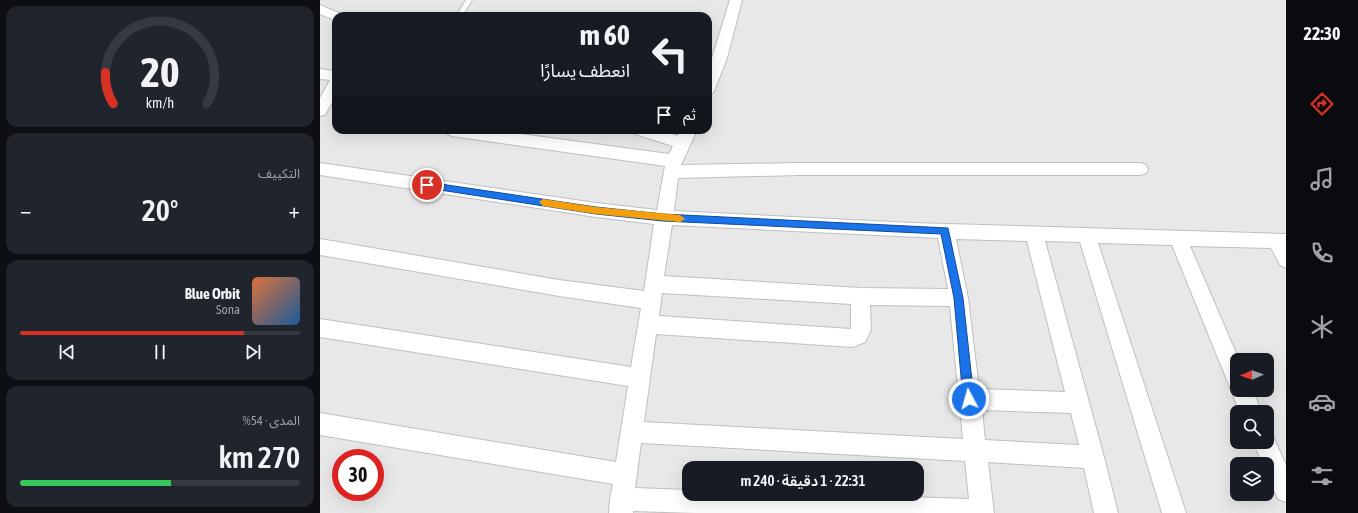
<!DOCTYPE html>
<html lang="ar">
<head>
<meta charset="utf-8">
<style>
  :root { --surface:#171b24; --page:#20242c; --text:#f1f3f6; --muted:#9ea1a6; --line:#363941; --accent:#d93025 }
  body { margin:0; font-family:"Asap Condensed","Noto Sans Arabic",sans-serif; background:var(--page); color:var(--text); direction:rtl; height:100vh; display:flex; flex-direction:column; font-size:15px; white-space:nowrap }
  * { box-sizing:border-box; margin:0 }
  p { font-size:13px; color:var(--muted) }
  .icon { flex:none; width:22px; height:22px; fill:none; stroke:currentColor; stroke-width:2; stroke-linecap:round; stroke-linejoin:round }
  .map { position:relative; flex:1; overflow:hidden; direction:ltr }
  .drawer { display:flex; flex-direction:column; gap:6px; padding:6px; background:#0d0f14; width:320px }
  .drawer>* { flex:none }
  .hud { position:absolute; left:12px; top:12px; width:380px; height:122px; border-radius:12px; box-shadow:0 4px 16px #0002; direction:rtl; background:#171b24; color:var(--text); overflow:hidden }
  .needle { width:26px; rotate:268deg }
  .fabs { position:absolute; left:910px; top:353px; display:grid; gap:8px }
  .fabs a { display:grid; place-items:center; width:44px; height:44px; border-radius:8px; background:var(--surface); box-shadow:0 4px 16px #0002; font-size:20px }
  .speed { position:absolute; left:12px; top:449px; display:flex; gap:8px; font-size:20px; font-weight:700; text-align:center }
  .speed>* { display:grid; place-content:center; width:52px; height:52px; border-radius:50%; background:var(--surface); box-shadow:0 4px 16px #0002; line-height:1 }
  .speed .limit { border:6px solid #d22; background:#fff; color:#111 }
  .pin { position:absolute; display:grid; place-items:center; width:34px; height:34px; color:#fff; margin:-17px; border:2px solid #fff; border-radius:50%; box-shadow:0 1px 4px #0007 }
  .me { position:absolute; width:44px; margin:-22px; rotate:354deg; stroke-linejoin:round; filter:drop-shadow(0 0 3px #0008) }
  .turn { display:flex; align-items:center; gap:14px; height:84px; padding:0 16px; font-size:18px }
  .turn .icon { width:52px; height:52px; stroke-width:2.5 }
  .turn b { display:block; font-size:28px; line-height:34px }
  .then { display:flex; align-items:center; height:38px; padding:0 16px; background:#0003; gap:8px; font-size:15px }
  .big { font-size:30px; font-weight:600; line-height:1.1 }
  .drawer .card { flex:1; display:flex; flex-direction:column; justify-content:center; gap:6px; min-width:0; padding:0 14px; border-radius:12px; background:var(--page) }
  .drawer .dial { align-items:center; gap:0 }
  .dial svg { height:104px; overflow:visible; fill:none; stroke:var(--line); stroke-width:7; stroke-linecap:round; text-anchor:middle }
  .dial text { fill:var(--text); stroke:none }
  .song { display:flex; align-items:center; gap:12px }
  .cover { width:48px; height:48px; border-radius:6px; background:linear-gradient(135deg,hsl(20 70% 55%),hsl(210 70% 35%)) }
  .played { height:4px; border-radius:2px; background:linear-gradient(90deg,var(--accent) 80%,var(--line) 80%) }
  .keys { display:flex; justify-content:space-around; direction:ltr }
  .heat { display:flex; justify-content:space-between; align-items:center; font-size:22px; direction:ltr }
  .charge { height:6px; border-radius:3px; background:linear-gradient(90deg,#34c759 54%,var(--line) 0) }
  .trip { position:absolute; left:362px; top:461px; width:242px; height:40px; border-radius:12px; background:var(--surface); box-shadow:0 4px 16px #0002; font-weight:600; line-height:40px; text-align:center; direction:rtl }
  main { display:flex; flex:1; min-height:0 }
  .dock { display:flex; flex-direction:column; width:72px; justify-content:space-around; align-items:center; background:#090b0e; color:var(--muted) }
  .dock .icon { width:28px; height:28px }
  .dock .selected { color:var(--accent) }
  .dock b { font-size:18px; color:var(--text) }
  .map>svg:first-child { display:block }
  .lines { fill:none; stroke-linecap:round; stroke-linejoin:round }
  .service-casing { stroke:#bfbfc1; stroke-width:2 }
  .minor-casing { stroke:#bfbfc1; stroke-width:2 }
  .service { fill:#fff; fill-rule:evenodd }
  .minor { fill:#fff; fill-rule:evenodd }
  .route { fill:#1a73e8; stroke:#114b97 }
  .slow { fill:#f59e0b }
</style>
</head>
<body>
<main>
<nav class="dock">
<b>22:30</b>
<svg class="icon selected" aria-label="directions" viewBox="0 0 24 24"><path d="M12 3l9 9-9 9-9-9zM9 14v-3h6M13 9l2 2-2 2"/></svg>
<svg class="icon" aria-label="music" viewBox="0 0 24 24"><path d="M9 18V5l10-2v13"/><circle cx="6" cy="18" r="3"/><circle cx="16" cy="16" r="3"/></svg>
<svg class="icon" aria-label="phone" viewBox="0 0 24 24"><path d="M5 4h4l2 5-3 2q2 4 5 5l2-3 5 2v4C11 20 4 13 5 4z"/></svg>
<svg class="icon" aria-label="climate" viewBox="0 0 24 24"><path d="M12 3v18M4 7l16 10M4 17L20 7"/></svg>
<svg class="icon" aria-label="car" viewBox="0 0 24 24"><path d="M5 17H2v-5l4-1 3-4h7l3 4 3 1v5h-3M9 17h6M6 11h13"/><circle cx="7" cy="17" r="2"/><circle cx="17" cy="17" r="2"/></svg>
<svg class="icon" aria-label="filters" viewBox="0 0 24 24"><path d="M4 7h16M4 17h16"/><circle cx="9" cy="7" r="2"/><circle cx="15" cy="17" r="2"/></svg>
</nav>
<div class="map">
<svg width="966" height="513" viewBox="0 0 966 513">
  <rect width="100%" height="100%" fill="#e8e8e9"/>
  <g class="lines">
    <!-- service casing -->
    <g class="service-casing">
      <polygon id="service" points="146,0 152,0 142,16 136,16"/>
    </g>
    <!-- minor casing -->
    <g class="minor-casing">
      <g id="minor">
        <polygon points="410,0 422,0 407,58 395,89 393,93 388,94 388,71"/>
        <polygon points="0,5 21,14 22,16 16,16 16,21 0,14"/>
        <polygon points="0,69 16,71 16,95 5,115 0,116 0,98 10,80 0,79"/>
        <path d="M124 130H171L349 154 353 146 315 134 312 130H339L358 136 361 130H377L361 165 479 163H820L826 165 828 169 826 173 820 175H479L358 178 354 211 593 223 966 234V268L960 265 951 248 870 246 919 360H917V390H932L942 412H920L852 245 778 243 866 513H842L760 242 725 241 784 457 798 513H774L764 468 668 462 674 513H376L313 511V513H289L290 499 293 484 0 435V413L296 462 308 386 0 337V319L311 367 321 308 239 296 0 255V239L239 280 324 291 334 224 276 217 0 175V163L276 203 337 210 345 166 132 136 127 134ZM352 225 618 238 628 289 540 288 344 276ZM636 239 707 241 745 392 659 389 648 298ZM342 293 531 304V329L339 316ZM550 305 630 306 643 439 324 422 336 334 533 347 545 342 551 330ZM662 410 751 413 759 445 665 440ZM321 443 645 461 649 499 498 494H369V490L315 488Z"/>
        <polygon points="947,432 952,434 966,465 966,502 958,499 947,474 947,464 943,464 933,442 947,442"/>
      </g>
    </g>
    <!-- service -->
    <use href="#service" class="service"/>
    <!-- minor -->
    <use href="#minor" class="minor"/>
  </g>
  <!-- route -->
  <polygon class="route" points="104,182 107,182 276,207 343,214 628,228 643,298 654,399 652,403 649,405 645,403 643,399 634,298 621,234 343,221 276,214 107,188 103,185"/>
  <!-- slow -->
  <polygon class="slow" points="223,199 276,207 360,215 365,219 360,222 276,214 223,206 219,202"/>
</svg>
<div class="fabs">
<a><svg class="needle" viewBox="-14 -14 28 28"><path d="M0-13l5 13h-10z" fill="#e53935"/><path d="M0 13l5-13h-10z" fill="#9ea1a6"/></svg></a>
<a><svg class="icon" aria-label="search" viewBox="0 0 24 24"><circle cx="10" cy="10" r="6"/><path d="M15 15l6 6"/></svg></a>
<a><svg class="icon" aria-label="layers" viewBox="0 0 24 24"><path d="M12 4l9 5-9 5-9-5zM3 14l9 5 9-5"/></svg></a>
</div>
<div class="speed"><div class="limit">30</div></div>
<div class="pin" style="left:107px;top:185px;background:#d93025"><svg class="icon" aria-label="arrive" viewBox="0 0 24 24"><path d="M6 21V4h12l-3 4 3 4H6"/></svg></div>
<svg class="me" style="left:649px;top:399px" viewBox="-20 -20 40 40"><circle r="17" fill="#1a73e8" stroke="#fff" stroke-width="3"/><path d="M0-11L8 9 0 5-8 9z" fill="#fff"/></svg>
<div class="trip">22:31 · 1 دقيقة · 240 m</div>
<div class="hud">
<div class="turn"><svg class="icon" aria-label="left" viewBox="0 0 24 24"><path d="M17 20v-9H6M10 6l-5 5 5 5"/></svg><div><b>60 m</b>انعطف يسارًا</div></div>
<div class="then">ثم<svg class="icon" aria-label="arrive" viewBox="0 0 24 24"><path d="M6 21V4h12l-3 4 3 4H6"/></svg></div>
</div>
</div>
<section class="drawer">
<div class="card dial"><svg viewBox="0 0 100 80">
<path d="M14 69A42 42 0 1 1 86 69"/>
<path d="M14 69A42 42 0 0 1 8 45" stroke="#d93025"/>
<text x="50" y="56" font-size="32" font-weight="700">20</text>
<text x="50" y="72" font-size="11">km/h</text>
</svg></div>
<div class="card"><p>التكييف</p>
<div class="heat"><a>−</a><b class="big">20°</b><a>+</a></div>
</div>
<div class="card">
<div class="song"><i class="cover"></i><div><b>Blue Orbit</b><p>Sona</p></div></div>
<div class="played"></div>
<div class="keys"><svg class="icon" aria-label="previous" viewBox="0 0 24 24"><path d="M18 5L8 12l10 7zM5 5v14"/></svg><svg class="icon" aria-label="pause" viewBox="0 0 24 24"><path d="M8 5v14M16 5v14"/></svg><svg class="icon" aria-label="next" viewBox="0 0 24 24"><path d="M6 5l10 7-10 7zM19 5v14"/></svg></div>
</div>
<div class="card"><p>المدى · 54%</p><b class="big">270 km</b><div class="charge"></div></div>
</section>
</main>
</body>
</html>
